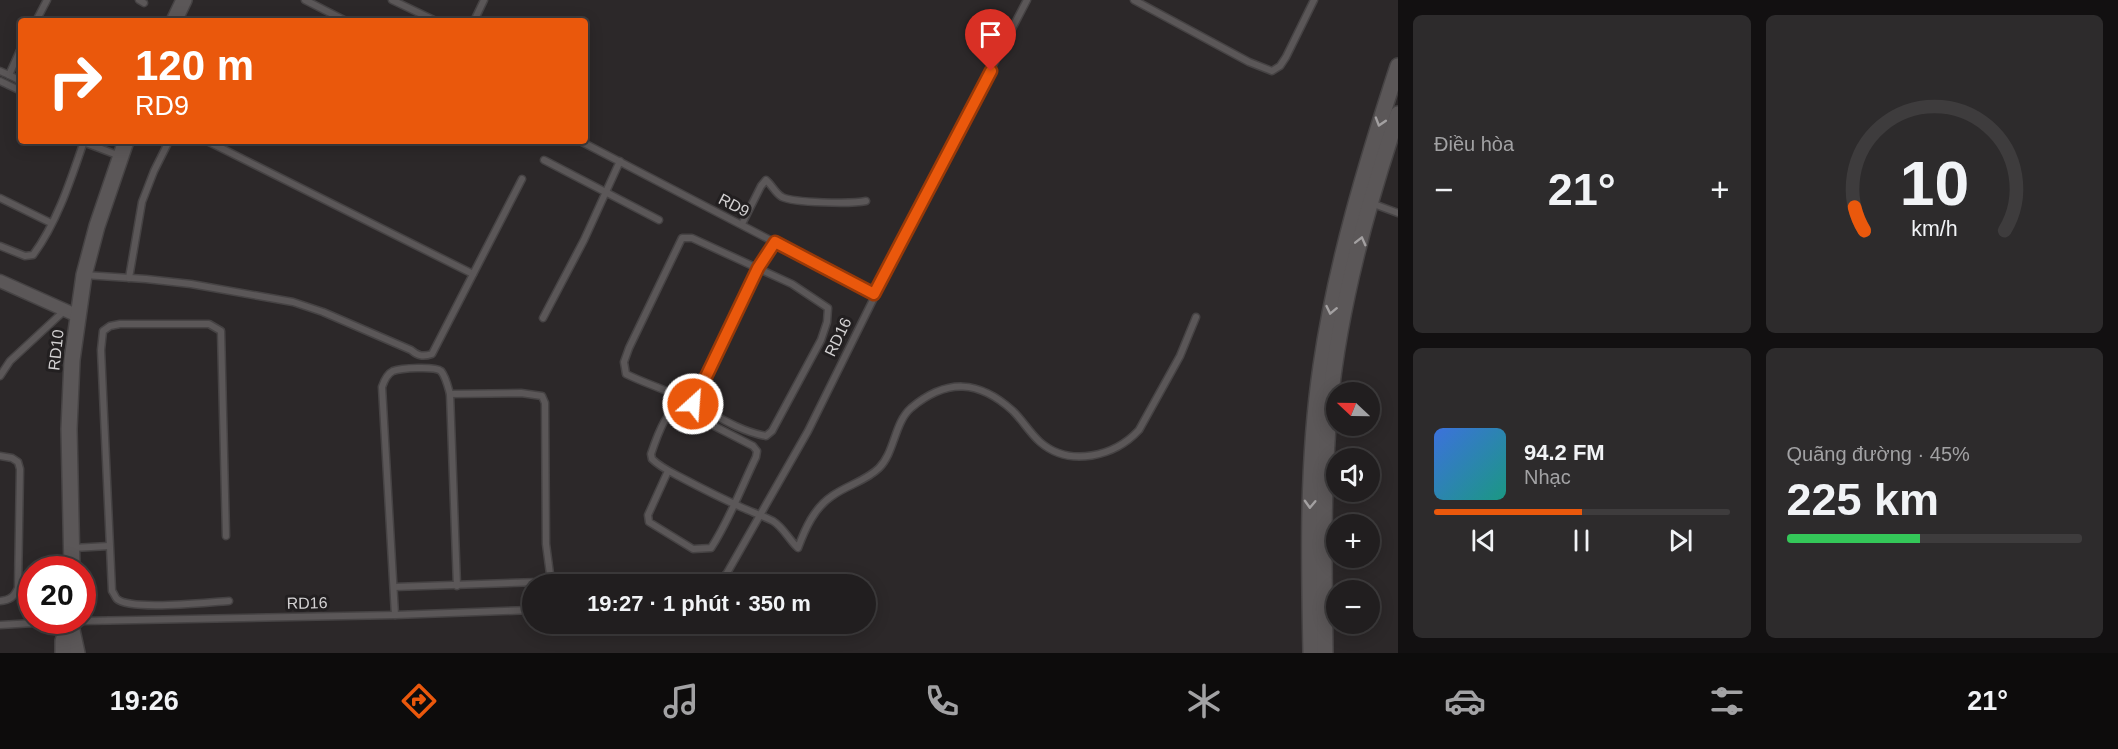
<!DOCTYPE html>
<html lang="vi">
<head>
<meta charset="utf-8">
<style>
  :root { --surface:#211e1f; --page:#2d2b2c; --text:#f1f3f6; --muted:#a2a2a4; --line:#3e3c3d; --accent:#ea580c }
  body { margin:0; font-family:Arial,sans-serif; background:var(--page); color:var(--text); height:100vh; display:flex; flex-direction:column; font-size:22px; white-space:nowrap }
  * { box-sizing:border-box; margin:0 }
  p { font-size:20px; color:var(--muted) }
  .icon { flex:none; width:33px; height:33px; fill:none; stroke:currentColor; stroke-width:2; stroke-linecap:round; stroke-linejoin:round }
  .map { position:relative; flex:1; overflow:hidden }
  .details { display:flex; flex-direction:column; gap:15px; padding:15px; background:#121011; width:720px }
  .details>* { flex:none }
  .banner { position:absolute; left:18px; top:18px; width:570px; height:126px; border-radius:6px; box-shadow:0 3px 15px #0003,0 0 0 2px var(--line); background:#ea580c; color:#fff; overflow:hidden }
  .needle { width:39px; rotate:292deg }
  .tools { position:absolute; left:1326px; top:382px; display:grid; gap:12px }
  .tools a { display:grid; place-items:center; width:54px; height:54px; border-radius:50%; background:var(--surface); box-shadow:0 3px 15px #0003,0 0 0 2px var(--line); font-size:30px }
  .speed { position:absolute; left:18px; top:556px; display:flex; gap:12px; font-size:30px; font-weight:700; text-align:center }
  .speed>* { display:grid; place-content:center; width:78px; height:78px; border-radius:50%; background:var(--surface); box-shadow:0 3px 15px #0003,0 0 0 2px var(--line); line-height:1 }
  .speed .limit { border:9px solid #d22; background:#fff; color:#111 }
  .pin { position:absolute; display:grid; place-items:center; width:51px; height:51px; color:#fff; margin:-62px -26px; border-radius:50% 50% 50% 0; rotate:-45deg; box-shadow:0 0 6px #0007 }
  .pin .icon { rotate:45deg }
  .me { position:absolute; width:66px; margin:-33px; rotate:26deg; stroke-linejoin:round; filter:drop-shadow(0 0 4px #0008) }
  .turn { display:flex; align-items:center; gap:21px; height:126px; padding:0 18px; font-size:27px }
  .turn .icon { width:78px; height:78px; stroke-width:2.5 }
  .turn b { display:block; font-size:42px; line-height:51px }
  .big { font-size:45px; font-weight:700; line-height:1.1 }
  .details .widget { flex:1; display:flex; flex-direction:column; justify-content:center; gap:9px; min-width:0; padding:0 21px; border-radius:9px; background:var(--page) }
  .details .dial { align-items:center; gap:0 }
  .dial svg { height:156px; overflow:visible; fill:none; stroke:var(--line); stroke-width:7; stroke-linecap:round; text-anchor:middle }
  .dial text { fill:var(--text); stroke:none }
  .song { display:flex; align-items:center; gap:18px }
  .cover { width:72px; height:72px; border-radius:9px; background:linear-gradient(135deg,hsl(220 70% 55%),hsl(170 70% 35%)) }
  .played { height:6px; border-radius:3px; background:linear-gradient(90deg,var(--accent) 50%,var(--line) 50%) }
  .keys { display:flex; justify-content:space-around; direction:ltr }
  .heat { display:flex; justify-content:space-between; align-items:center; font-size:33px; direction:ltr }
  .charge { height:9px; border-radius:4px; background:linear-gradient(90deg,#34c759 45%,var(--line) 0) }
  .details .tiles { flex:1; display:grid; gap:15px; grid-template-columns:repeat(2,1fr) }
  .trip { position:absolute; left:522px; top:574px; width:354px; height:60px; border-radius:30px; background:var(--surface); box-shadow:0 3px 15px #0003,0 0 0 2px var(--line); font-weight:700; line-height:60px; text-align:center }
  .tabs { display:flex; height:96px; justify-content:space-around; align-items:center; background:#0d0c0c; color:var(--muted) }
  .tabs .icon { width:42px; height:42px }
  .tabs .selected { color:var(--accent) }
  .tabs b { font-size:27px; color:var(--text) }
  main { display:flex; flex:1; min-height:0 }
  .map>svg:first-child { display:block }
  .lines { fill:none; stroke-linecap:round; stroke-linejoin:round }
  .lane-casing { stroke:#464344; stroke-width:9 }
  .street-casing { stroke:#464344; stroke-width:15 }
  .secondary-casing { stroke:#464344; stroke-width:18 }
  .lane { stroke:#5b5758; stroke-width:6 }
  .street { stroke:#5b5758; stroke-width:12 }
  .secondary { stroke:#5b5758; stroke-width:15 }
  .oneway { stroke:#a3a0a1 }
  .route-casing { stroke:#983908; stroke-width:15 }
  .route { stroke:#ea580c; stroke-width:10 }
  .labels { text-anchor:middle; dominant-baseline:central; stroke-width:6; stroke-linejoin:round; paint-order:stroke }
  .street-label { font-size:16px; fill:#d3d1d2; stroke:#221f20 }
</style>
</head>
<body>
<main>
<div class="map">
<svg width="1398" height="653" viewBox="0 0 1398 653">
  <rect width="100%" height="100%" fill="#2c2829"/>
  <g class="lines">
    <!-- lane casing -->
    <g class="lane-casing">
      <g id="lane">
        <polyline points="139,0 144,3"/>
        <polyline points="305,0 346,21"/>
        <polyline points="392,0 436,21"/>
        <polyline points="1134,0 1249,62 1272,71 1280,66 1286,57 1314,0"/>
        <polyline points="36,21 47,0"/>
        <polyline points="474,21 484,0"/>
        <polyline points="0,71 9,75 21,48"/>
        <polyline points="9,75 21,81"/>
        <polyline points="0,81 21,91"/>
        <polyline points="207,141 473,274"/>
        <polyline points="580,141 874,294"/>
        <polyline points="83,142 120,156"/>
        <polyline points="544,160 659,220"/>
        <polyline points="0,198 51,223"/>
        <polyline points="1371,203 1398,213"/>
        <path d="M742 224 761 186 766 180C772 185 775 193 782 197 794 203 852 204 866 201"/>
        <path d="M682 238H692L792 284 828 308 827 322 821 340 772 431 766 436C732 430 702 405 669 392 655 386 640 381 626 374L624 362 629 348Z"/>
        <path d="M0 246 25 256 33 255C57 223 71 179 84 141"/>
        <path d="M84 275 146 279 191 284 293 302 323 312 411 350C418 356 423 357 432 354L522 179"/>
        <polyline points="129,278 142,202 154,171 169,141"/>
        <polyline points="543,318 584,240 620,161"/>
        <polyline points="0,376 10,361 64,311"/>
        <polyline points="693,404 758,268 775,241"/>
        <path d="M0 456 12 458 18 462 20 469 18 588C14 597 10 600 0 601"/>
        <path d="M668 471 648 515 649 522 693 549 711 548C729 521 742 486 756 457L757 451 753 446 685 411C684 411 675 410 675 410 665 412 654 445 651 454L652 459C661 468 673 473 684 479 703 489 723 499 743 508 752 512 763 516 773 521 784 528 789 540 798 548 805 529 814 508 832 496 847 485 866 481 879 468 895 452 894 423 911 408 947 378 979 380 1013 411 1023 421 1030 433 1040 442 1070 468 1115 456 1139 430L1180 356 1196 317"/>
        <path d="M226 536 221 331 209 324H120L110 326 103 331 101 350 112 591C114 593 115 597 117 599 131 611 208 602 229 601"/>
        <polyline points="73,548 109,546"/>
        <polyline points="716,585 727,573 808,431 924,197 1027,0"/>
        <polyline points="394,587 540,582 546,579 550,574 546,544 545,403 542,396 521,393 450,394"/>
        <path d="M395 615 382 387C384 381 387 374 393 371 401 368 435 366 441 371 446 377 448 387 450 394L457 586"/>
        <polyline points="82,621 395,615 532,610"/>
        <polyline points="0,625 68,621"/>
      </g>
    </g>
    <!-- street casing -->
    <g class="street-casing">
      <polyline id="street" points="0,281 78,316"/>
    </g>
    <!-- secondary casing -->
    <g class="secondary-casing">
      <g id="secondary">
        <polyline points="174,21 184,0"/>
        <polyline points="72,570 69,429 72,360 84,275 97,226 126,141"/>
        <polyline points="70,621 77,653"/>
        <polyline points="63,653 63,641 70,621"/>
        <path d="M1311 653C1309 558 1307 461 1321 366 1336 263 1366 164 1398 66"/>
        <path d="M1325 653C1324 569 1322 486 1330 402 1340 304 1367 207 1398 114"/>
      </g>
    </g>
    <!-- lane -->
    <use href="#lane" class="lane"/>
    <!-- street -->
    <use href="#street" class="street"/>
    <!-- secondary -->
    <use href="#secondary" class="secondary"/>
  </g>
  <!-- one-way arrows -->
  <defs><path id="oneway-chevron" d="M-2-3.5L2.5 0L-2 3.5" fill="none" stroke-width="1.6" stroke-linecap="round" stroke-linejoin="round" transform="scale(1.5)"/></defs>
  <g class="oneway">
    <use href="#oneway-chevron" transform="translate(1380 122) rotate(107)"/>
    <use href="#oneway-chevron" transform="translate(1361 241) rotate(-76)"/>
    <use href="#oneway-chevron" transform="translate(1331 310) rotate(102)"/>
    <use href="#oneway-chevron" transform="translate(1310 504) rotate(92)"/>
  </g>
  <g class="lines">
    <!-- route casing -->
    <g class="route-casing">
      <polyline id="route" points="693,404 758,268 775,242 874,294 991,71"/>
    </g>
    <!-- route -->
    <use href="#route" class="route"/>
  </g>
  <g class="labels">
    <!-- street labels -->
    <g class="street-label">
      <text transform="translate(734 205) rotate(27)">RD9</text>
      <text transform="translate(838 337) rotate(-64)">RD16</text>
      <text transform="translate(56 350) rotate(-84)">RD10</text>
      <text transform="translate(307 603) rotate(-1)">RD16</text>
    </g>
  </g>
</svg>
<div class="tools">
<a><svg class="needle" viewBox="-14 -14 28 28"><path d="M0-13l5 13h-10z" fill="#e53935"/><path d="M0 13l5-13h-10z" fill="#a2a2a4"/></svg></a>
<a><svg class="icon" aria-label="sound" viewBox="0 0 24 24"><path d="M4 9h4l5-4v14l-5-4H4zM17 9q2 3 0 6"/></svg></a>
<a>+</a>
<a>−</a>
</div>
<div class="speed"><div class="limit">20</div></div>
<div class="pin" style="left:991px;top:71px;background:#d93025"><svg class="icon" aria-label="arrive" viewBox="0 0 24 24"><path d="M6 21V4h12l-3 4 3 4H6"/></svg></div>
<svg class="me" style="left:693px;top:404px" viewBox="-20 -20 40 40"><circle r="17" fill="#ea580c" stroke="#fff" stroke-width="3"/><path d="M0-11L8 9 0 5-8 9z" fill="#fff"/></svg>
<div class="trip">19:27 · 1 phút · 350 m</div>
<div class="banner">
<div class="turn"><svg class="icon" aria-label="right" viewBox="0 0 24 24"><path d="M7 20v-9h11M14 6l5 5-5 5"/></svg><div><b>120 m</b>RD9</div></div>
</div>
</div>
<section class="details">
<div class="tiles">
<div class="widget"><p>Điều hòa</p>
<div class="heat"><a>−</a><b class="big">21°</b><a>+</a></div>
</div>
<div class="widget dial"><svg viewBox="0 0 100 80">
<path d="M14 69A42 42 0 1 1 86 69"/>
<path d="M14 69A42 42 0 0 1 9 57" stroke="#ea580c"/>
<text x="50" y="56" font-size="32" font-weight="700">10</text>
<text x="50" y="72" font-size="11">km/h</text>
</svg></div>
<div class="widget">
<div class="song"><i class="cover"></i><div><b>94.2 FM</b><p>Nhạc</p></div></div>
<div class="played"></div>
<div class="keys"><svg class="icon" aria-label="previous" viewBox="0 0 24 24"><path d="M18 5L8 12l10 7zM5 5v14"/></svg><svg class="icon" aria-label="pause" viewBox="0 0 24 24"><path d="M8 5v14M16 5v14"/></svg><svg class="icon" aria-label="next" viewBox="0 0 24 24"><path d="M6 5l10 7-10 7zM19 5v14"/></svg></div>
</div>
<div class="widget"><p>Quãng đường · 45%</p><b class="big">225 km</b><div class="charge"></div></div>
</div>
</section>
</main>
<nav class="tabs">
<b>19:26</b>
<svg class="icon selected" aria-label="directions" viewBox="0 0 24 24"><path d="M12 3l9 9-9 9-9-9zM9 14v-3h6M13 9l2 2-2 2"/></svg>
<svg class="icon" aria-label="music" viewBox="0 0 24 24"><path d="M9 18V5l10-2v13"/><circle cx="6" cy="18" r="3"/><circle cx="16" cy="16" r="3"/></svg>
<svg class="icon" aria-label="phone" viewBox="0 0 24 24"><path d="M5 4h4l2 5-3 2q2 4 5 5l2-3 5 2v4C11 20 4 13 5 4z"/></svg>
<svg class="icon" aria-label="climate" viewBox="0 0 24 24"><path d="M12 3v18M4 7l16 10M4 17L20 7"/></svg>
<svg class="icon" aria-label="car" viewBox="0 0 24 24"><path d="M5 17H2v-5l4-1 3-4h7l3 4 3 1v5h-3M9 17h6M6 11h13"/><circle cx="7" cy="17" r="2"/><circle cx="17" cy="17" r="2"/></svg>
<svg class="icon" aria-label="filters" viewBox="0 0 24 24"><path d="M4 7h16M4 17h16"/><circle cx="9" cy="7" r="2"/><circle cx="15" cy="17" r="2"/></svg>
<b>21°</b>
</nav>
</body>
</html>
